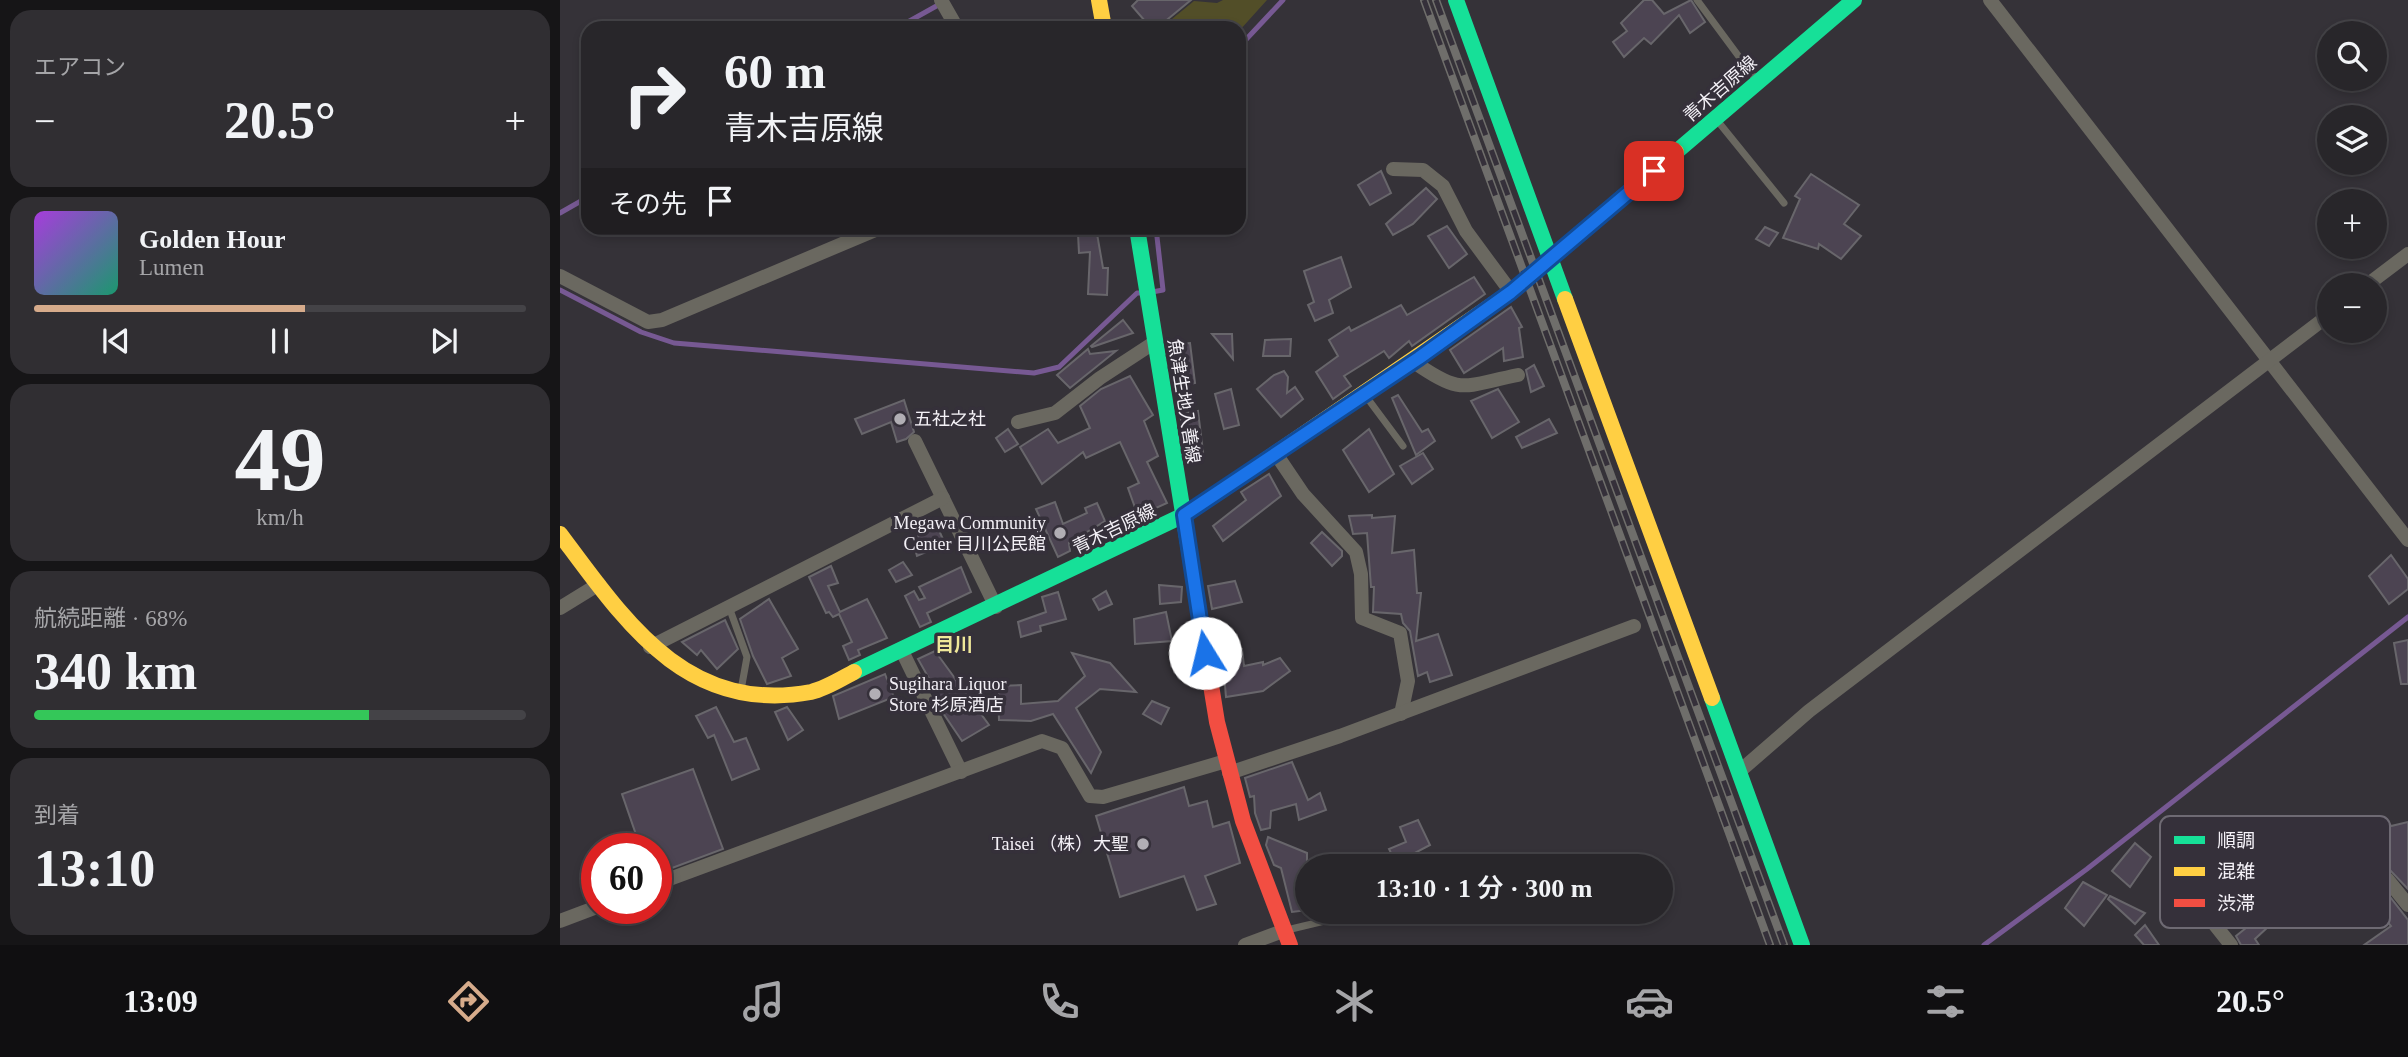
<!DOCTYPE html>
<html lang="ja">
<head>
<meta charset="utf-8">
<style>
  :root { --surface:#28262a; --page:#302e32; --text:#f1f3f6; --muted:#a5a5a8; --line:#444347; --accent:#d6ab8b }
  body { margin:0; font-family:"Times New Roman","Noto Sans JP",serif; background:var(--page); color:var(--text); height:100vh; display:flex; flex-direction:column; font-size:26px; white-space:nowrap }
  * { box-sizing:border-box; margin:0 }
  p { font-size:23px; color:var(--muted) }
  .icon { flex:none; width:38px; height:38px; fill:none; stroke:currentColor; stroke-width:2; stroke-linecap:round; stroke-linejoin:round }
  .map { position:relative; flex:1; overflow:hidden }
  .details { display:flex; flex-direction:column; gap:10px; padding:10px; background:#161517; width:560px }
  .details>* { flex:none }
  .top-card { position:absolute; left:21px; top:21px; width:665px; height:214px; border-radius:21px; box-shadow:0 4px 10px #0003,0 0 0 2px var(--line); background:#28262a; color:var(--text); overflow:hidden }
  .controls { position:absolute; left:1757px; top:21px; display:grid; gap:14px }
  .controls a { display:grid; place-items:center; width:70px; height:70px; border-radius:50%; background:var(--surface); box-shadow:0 4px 10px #0003,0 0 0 2px var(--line); font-size:35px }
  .speed { position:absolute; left:21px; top:833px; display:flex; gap:14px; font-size:35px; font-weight:700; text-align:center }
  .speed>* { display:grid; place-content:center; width:91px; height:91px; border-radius:50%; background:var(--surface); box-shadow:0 4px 10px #0003,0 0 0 2px var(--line); line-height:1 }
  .speed .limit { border:10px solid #d22; background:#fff; color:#111 }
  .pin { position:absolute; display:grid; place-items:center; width:60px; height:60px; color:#fff; margin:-30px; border-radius:14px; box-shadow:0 4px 10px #0006 }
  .me { position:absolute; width:77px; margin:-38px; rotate:351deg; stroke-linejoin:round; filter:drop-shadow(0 0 5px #0008) }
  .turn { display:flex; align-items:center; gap:24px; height:147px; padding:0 28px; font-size:32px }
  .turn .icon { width:91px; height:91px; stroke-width:2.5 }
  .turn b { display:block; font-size:49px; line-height:60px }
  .then { display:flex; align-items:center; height:66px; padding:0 28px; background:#0003; gap:14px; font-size:26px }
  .big { font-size:52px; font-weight:600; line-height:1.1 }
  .details .tile { flex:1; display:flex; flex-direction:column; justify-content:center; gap:10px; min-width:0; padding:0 24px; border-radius:21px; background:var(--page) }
  .details .dial { align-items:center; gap:0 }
  .dial b { font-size:91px; line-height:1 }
  .song { display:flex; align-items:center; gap:21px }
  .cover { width:84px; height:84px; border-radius:10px; background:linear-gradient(135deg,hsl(280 70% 55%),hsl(160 70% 35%)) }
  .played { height:7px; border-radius:4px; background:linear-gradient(90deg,var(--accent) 55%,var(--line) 55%) }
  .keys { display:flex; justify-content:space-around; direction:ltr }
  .heat { display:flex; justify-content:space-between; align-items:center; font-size:38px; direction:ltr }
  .charge { height:10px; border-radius:5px; background:linear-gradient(90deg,#34c759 68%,var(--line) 0) }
  .trip { position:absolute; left:735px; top:854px; width:378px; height:70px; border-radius:35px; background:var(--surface); box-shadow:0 4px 10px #0003,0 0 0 2px var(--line); font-weight:600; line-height:70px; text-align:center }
  .tabs { display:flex; height:112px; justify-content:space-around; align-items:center; background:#100f11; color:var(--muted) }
  .tabs .icon { width:49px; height:49px }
  .tabs .selected { color:var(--accent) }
  .tabs b { font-size:32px; color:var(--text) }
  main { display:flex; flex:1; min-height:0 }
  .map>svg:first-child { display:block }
  .green { fill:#524e28 }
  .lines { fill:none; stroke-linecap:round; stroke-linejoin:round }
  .stream { stroke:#775993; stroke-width:5 }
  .building { fill:#4c4452; stroke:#68666b; stroke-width:2 }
  .lane { stroke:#6a6860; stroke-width:7 }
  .street { stroke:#6a6860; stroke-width:14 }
  .fast { stroke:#16e098; stroke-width:16 }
  .slow { stroke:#ffcf43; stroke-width:16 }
  .jam { stroke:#f24e42; stroke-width:16 }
  .rail-casing { stroke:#6f6e6b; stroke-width:8 }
  .rail { stroke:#35303a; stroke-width:5; stroke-dasharray:16; stroke-linecap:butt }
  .route-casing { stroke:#114b97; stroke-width:18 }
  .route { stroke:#1a73e8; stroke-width:12 }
  .poi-dot { fill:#b1aeb4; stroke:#35303a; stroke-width:2.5 }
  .labels { text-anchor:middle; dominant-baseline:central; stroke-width:7; stroke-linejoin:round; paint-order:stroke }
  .street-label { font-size:18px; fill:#f4f1f7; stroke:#35303a }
  .poi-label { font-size:18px; fill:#f4f1f7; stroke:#35303a; text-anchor:start }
  .neighbourhood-label { font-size:19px; font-weight:bold; fill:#efe899; stroke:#35303a }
  .key { fill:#35303a; stroke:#6e6a73; stroke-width:2 }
  .key-label { font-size:19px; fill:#f4f1f7 }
</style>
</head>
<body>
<main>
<section class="details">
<div class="tile"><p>エアコン</p>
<div class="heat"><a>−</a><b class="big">20.5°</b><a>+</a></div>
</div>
<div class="tile">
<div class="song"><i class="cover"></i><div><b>Golden Hour</b><p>Lumen</p></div></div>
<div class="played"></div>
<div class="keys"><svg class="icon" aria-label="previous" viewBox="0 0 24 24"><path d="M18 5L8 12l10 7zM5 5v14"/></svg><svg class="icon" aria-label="pause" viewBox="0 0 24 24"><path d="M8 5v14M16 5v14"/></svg><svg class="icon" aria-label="next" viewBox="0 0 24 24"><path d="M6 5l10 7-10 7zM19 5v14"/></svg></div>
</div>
<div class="tile dial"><b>49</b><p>km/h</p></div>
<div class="tile"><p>航続距離 · 68%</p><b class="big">340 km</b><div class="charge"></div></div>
<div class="tile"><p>到着</p><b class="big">13:10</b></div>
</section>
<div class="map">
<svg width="1848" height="945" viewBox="0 0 1848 945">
  <rect width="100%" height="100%" fill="#353238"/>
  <!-- green -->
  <polygon class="green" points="663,0 707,0 679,31 679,28 601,28 634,1 657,3"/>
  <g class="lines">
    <!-- stream -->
    <g class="stream">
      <polyline points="337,28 380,4"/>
      <polyline points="679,47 723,0"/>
      <polyline points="0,213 28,197"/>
      <polyline points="0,290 81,332 114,343 474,373 499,367 577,293 583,293"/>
      <polyline points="592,292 603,290 596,228"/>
      <polyline points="1424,945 1527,869 1848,617"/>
    </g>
  </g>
  <!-- building -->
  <g class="building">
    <polygon points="578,0 631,0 597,28 591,28 572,6"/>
    <polygon points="1084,0 1092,0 1104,14 1131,0 1145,22 1130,33 1119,15 1091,44 1084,38 1064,57 1053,42 1067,31 1061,23"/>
    <polygon points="821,171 831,193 810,205 798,185"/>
    <polygon points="1251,174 1299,205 1284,224 1301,236 1281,259 1259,244 1258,249 1223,238 1240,199 1235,196"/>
    <polygon points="866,188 877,199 853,224 833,235 826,224"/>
    <polygon points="887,226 907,254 889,268 868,236"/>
    <polygon points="1205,227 1218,233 1209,246 1196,239"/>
    <polygon points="531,228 536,228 543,268 548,268 547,295 528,294 530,252 519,253 518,234"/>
    <polygon points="781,257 791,287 769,300 773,313 755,321 748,305 754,302 744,271"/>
    <polygon points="914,277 925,294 852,346 849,341 829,358 824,351 784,376 791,386 773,399 756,372 778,356 769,340 789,327 791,331 841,305 847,315"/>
    <polygon points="951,307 962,327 959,328 963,357 944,361 943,348 904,373 890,350"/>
    <polygon points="563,320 573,333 532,347 531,346"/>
    <polygon points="652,334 672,334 673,359"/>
    <polygon points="731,339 730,356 703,356 705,340"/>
    <polygon points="630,343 635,383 616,387 609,345"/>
    <polygon points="528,349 530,354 556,351 510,388 497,375"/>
    <polygon points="974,365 984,386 971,392 966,370"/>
    <polygon points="724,371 728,377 727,393 735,387 743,399 721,417 697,389 714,375"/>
    <polygon points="570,376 593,415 584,421 598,456 587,462 607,503 578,516 568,488 579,483 560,442 526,458 523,452 482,484 460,447 488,429 498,443 530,428 520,406 541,389"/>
    <polygon points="671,389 679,425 664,429 655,394"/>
    <polygon points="938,389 959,422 932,438 911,401"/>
    <polygon points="838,395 862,432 868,429 875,441 856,455 832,398"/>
    <polygon points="344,400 354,432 346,439 337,442 331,422 302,434 295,419"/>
    <polygon points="638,411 643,452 627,454 620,414"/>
    <polygon points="989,419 997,433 962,448 956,437"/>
    <polygon points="448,429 458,444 445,452 436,438"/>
    <polygon points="809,429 834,474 809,492 783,450"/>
    <polygon points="863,453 873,469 852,484 840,466"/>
    <polygon points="709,474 721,496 663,541 653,526 686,500 681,492"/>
    <polygon points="495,502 503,524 527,513 525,508 537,503 545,521 509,543 510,551 498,557 476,509"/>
    <polygon points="812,515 812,518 835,516 832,553 854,550 857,593 861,593 856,641 878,634 892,675 870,682 867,672 858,676 850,631 843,623 841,614 813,612 814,587 811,587 807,533 793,534 789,516"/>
    <polygon points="378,528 385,544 357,556 352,538"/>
    <polygon points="762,532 782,551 782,556 772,566 751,543"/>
    <polygon points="1831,555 1848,579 1848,589 1829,604 1809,576"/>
    <polygon points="343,562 352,575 336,582 329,570"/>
    <polygon points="271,566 278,583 268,586 280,612 307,599 327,638 298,650 300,655 289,660 283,646 292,642 279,614 273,617 269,612 266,613 249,577"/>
    <polygon points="401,567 411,592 367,613 371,622 360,627 345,596 354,591 359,600 365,598 359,587"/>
    <polygon points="675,581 682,602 652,609 648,586"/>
    <polygon points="599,585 622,587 621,602 600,604"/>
    <polygon points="546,591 552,604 539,610 533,599"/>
    <polygon points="498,592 506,619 480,626 481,631 461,637 458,622 486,612 482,597"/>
    <polygon points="209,599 238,649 222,658 231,676 207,684 193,656 180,619"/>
    <polygon points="606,612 612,641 575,644 574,619"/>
    <polygon points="165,620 178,649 157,669 141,650 137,655 122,642"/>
    <polygon points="1848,640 1848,684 1841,684 1834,643"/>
    <polygon points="682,649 684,666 703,662 703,665 720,658 730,671 703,691 666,697 662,650"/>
    <polygon points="375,651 429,725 402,741 381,710 377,700 380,698 358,659"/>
    <polygon points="512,653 550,663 576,692 540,689 516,708 541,752 531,773 493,714 471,721 439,720 438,686 461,685 461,704 498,701 525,676"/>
    <polygon points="325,674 334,697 279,719 273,696"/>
    <polygon points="592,701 609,708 601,724 583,714"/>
    <polygon points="156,707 174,742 186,738 199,769 172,780 154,735 148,738 136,716"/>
    <polygon points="227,707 243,730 228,740 215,712"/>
    <polygon points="732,762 748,800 760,793 766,810 739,820 736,804 711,811 710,828 701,830 695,813 694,796 690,797 685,778"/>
    <polygon points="133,769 163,849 96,874 96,849 81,849 62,794"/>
    <polygon points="624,787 629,806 647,801 653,827 669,822 680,863 645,876 656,904 637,910 624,876 560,897 536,816"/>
    <polygon points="858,820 870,845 836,863 829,849 846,842 840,827"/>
    <polygon points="1759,820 1792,852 1827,820 1831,826 1848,822 1848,889 1830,870 1820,872 1817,880 1848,920 1848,945 1804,945 1831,926 1804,893 1785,911 1773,900 1781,891 1738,844"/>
    <polygon points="708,837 747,853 747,910 732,912 721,868 714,865 706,845"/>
    <polygon points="1575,843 1591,857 1570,887 1552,871"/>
    <polygon points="1523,882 1547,895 1524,926 1505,908"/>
    <polygon points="1698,892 1721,915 1695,939 1699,945 1681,945 1676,936 1691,924 1679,912"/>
    <polygon points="1550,896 1585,913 1575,924 1548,899"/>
    <polygon points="1585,925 1599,945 1584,945 1575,935"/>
  </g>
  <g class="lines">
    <!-- lane -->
    <g class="lane">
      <polyline points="1137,0 1197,81"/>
      <polyline points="1156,119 1224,203"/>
      <polyline points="805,395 843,446"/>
      <polyline points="169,607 187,657 181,690"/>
      <polyline points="727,930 777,918 786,912"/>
    </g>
    <!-- street -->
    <g class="street">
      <polyline points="381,0 397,28"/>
      <polyline points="1430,0 1848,540"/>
      <polyline points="833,169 863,170 883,186 906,231 951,292"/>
      <polyline points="0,276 88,322 102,320 320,228"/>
      <polyline points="1807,285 1848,254"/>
      <path d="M854 362C902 396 903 386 958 375"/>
      <polyline points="458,422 495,413 540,378 595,342"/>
      <polyline points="355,441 436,607"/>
      <polyline points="716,454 743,494 796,552 801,574 802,618 840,633 848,681 841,714"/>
      <polyline points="0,608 39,584"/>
      <polyline points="90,647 383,498"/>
      <polyline points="342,651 401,772"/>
      <polyline points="1180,771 1249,711 1769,315"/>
      <polyline points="669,773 780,736 1074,626"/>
      <polyline points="1827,879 1848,905"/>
      <polyline points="1621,882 1671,945"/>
      <polyline points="96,884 482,741 502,748 530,796 543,797 666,761"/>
      <polyline points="0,921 37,907"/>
      <polyline points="685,945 723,931"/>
    </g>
    <!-- fast -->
    <g class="fast">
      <polyline points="896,0 1005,299"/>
      <polyline points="1116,152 1294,0"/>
      <polyline points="577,228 634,581"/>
      <polyline points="294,672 624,515 665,488"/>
      <polyline points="1152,698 1242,945"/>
    </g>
    <!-- slow -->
    <g class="slow">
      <polyline points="539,0 544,28"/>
      <polyline points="1005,299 1152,698"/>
      <polyline points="665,488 951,292 1116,152"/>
      <path d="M0 534C65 621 126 715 251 692 265 689 281 679 294 672"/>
    </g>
    <!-- jam -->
    <polyline class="jam" points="634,581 657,722 683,821 730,945"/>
    <!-- rail casing -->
    <g class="rail-casing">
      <g id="rail">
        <polyline points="864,0 1210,945"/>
        <polyline points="876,0 1224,945"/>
      </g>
    </g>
    <!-- rail -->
    <use href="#rail" class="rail"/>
  </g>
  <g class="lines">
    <!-- route casing -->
    <g class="route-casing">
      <polyline id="route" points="645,653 624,515 859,358 951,292 1094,171"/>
    </g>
    <!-- route -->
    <use href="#route" class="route"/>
  </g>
  <!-- markers -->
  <g class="poi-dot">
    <circle cx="340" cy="419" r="7"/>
    <circle cx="500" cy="533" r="7"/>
    <circle cx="315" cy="694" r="7"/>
    <circle cx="583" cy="844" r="7"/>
  </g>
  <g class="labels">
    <!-- street labels -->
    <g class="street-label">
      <text transform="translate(1160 89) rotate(-41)">青木吉原線</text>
      <text transform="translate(624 401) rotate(81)">魚津生地入善線</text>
      <text transform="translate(554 529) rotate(-26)">青木吉原線</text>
    </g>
    <!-- poi labels -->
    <g class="poi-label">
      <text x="354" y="419">五社之社</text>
      <text x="486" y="523" text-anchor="end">Megawa Community<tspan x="486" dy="21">Center 目川公民館</tspan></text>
      <text x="329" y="684">Sugihara Liquor<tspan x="329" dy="21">Store 杉原酒店</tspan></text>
      <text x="569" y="844" text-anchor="end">Taisei （株）大聖</text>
    </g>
    <!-- neighbourhood labels -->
    <g class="neighbourhood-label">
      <text x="394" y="644">目川</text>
    </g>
  </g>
  <!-- legend -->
  <rect x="1600" y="816" width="230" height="112" rx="10" class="key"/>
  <rect x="1614" y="836" width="31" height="8" fill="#16e098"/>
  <rect x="1614" y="867" width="31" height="9" fill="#ffcf43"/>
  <rect x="1614" y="899" width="31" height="8" fill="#f24e42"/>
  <g class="key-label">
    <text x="1657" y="847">順調</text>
    <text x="1657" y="878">混雑</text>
    <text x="1657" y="910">渋滞</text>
  </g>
</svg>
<div class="controls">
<a><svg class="icon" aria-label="search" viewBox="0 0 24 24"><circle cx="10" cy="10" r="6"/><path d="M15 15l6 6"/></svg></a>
<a><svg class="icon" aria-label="layers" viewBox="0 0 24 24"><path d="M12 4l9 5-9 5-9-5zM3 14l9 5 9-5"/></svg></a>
<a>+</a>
<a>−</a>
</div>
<div class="speed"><div class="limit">60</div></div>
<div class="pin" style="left:1094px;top:171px;background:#d93025"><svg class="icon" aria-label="arrive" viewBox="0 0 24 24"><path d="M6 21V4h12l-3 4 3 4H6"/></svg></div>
<svg class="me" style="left:645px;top:653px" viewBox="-20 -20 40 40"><circle r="19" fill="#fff"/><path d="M0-13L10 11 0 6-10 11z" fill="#1a73e8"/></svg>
<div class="trip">13:10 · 1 分 · 300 m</div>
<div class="top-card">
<div class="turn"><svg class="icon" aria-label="right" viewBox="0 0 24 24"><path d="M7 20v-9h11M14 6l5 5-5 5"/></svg><div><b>60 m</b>青木吉原線</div></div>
<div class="then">その先<svg class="icon" aria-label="arrive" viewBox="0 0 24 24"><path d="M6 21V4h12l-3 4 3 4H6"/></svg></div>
</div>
</div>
</main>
<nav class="tabs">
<b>13:09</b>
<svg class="icon selected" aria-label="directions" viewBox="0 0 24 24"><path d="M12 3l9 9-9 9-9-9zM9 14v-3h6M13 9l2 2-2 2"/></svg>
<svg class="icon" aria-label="music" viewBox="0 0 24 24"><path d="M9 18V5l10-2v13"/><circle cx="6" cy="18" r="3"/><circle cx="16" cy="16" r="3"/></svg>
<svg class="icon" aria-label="phone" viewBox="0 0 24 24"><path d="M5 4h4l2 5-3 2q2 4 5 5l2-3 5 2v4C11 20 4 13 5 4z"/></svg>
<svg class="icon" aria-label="climate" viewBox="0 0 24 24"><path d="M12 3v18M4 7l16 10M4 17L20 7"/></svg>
<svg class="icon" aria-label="car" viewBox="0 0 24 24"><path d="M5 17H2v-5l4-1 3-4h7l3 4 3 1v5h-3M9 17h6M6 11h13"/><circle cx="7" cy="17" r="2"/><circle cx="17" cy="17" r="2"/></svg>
<svg class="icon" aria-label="filters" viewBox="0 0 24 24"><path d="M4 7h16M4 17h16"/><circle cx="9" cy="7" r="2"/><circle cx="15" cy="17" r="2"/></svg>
<b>20.5°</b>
</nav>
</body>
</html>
